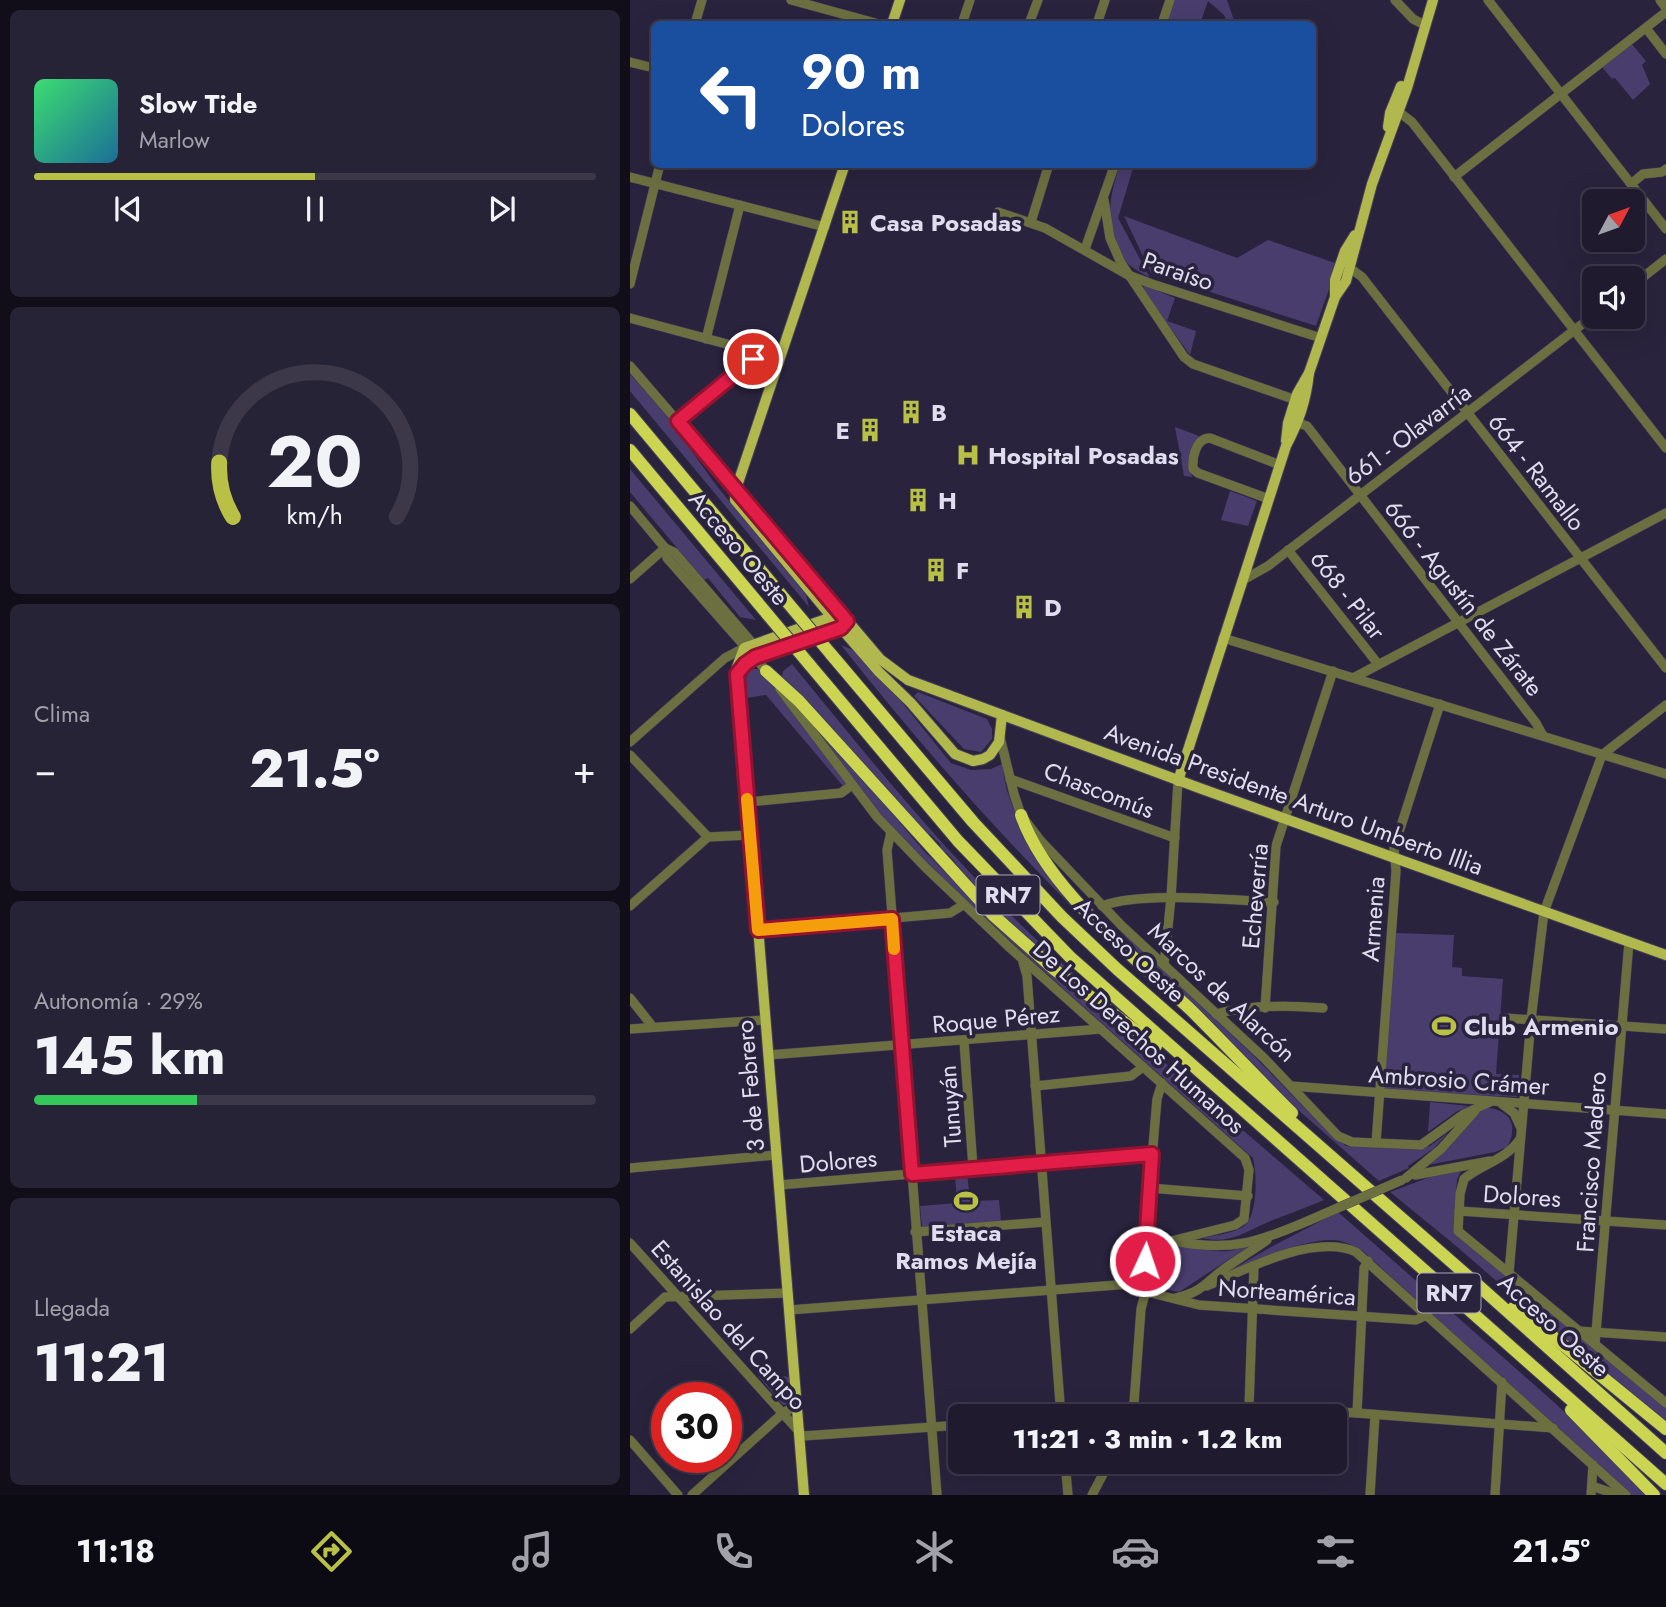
<!DOCTYPE html>
<html lang="es">
<head>
<meta charset="utf-8">
<style>
  :root { --surface:#1f1a2e; --page:#272336; --text:#f1f3f6; --muted:#a1a1aa; --line:#3c384a; --accent:#b9c046 }
  body { margin:0; font-family:Jost,sans-serif; background:var(--page); color:var(--text); height:100vh; display:flex; flex-direction:column; font-size:26px; white-space:nowrap }
  * { box-sizing:border-box; margin:0 }
  p { font-size:23px; color:var(--muted) }
  .icon { flex:none; width:38px; height:38px; fill:none; stroke:currentColor; stroke-width:2; stroke-linecap:round; stroke-linejoin:round }
  .map { position:relative; flex:1; overflow:hidden }
  .sheet { display:flex; flex-direction:column; gap:10px; padding:10px; background:#110e19; width:630px }
  .sheet>* { flex:none }
  .hud { position:absolute; left:21px; top:21px; width:665px; height:147px; border-radius:10px; box-shadow:0 7px 28px #0002,0 0 0 2px var(--line); background:#1a4fa0; color:#fff; overflow:hidden }
  .needle { width:46px; rotate:49deg }
  .buttons { position:absolute; left:952px; top:189px; display:grid; gap:14px }
  .buttons a { display:grid; place-items:center; width:63px; height:63px; border-radius:10px; background:var(--surface); box-shadow:0 7px 28px #0002,0 0 0 2px var(--line); font-size:35px }
  .speed { position:absolute; left:21px; top:1382px; display:flex; gap:14px; font-size:35px; font-weight:700; text-align:center }
  .speed>* { display:grid; place-content:center; width:91px; height:91px; border-radius:50%; background:var(--surface); box-shadow:0 7px 28px #0002,0 0 0 2px var(--line); line-height:1 }
  .speed .limit { border:10px solid #d22; background:#fff; color:#111 }
  .pin { position:absolute; display:grid; place-items:center; width:60px; height:60px; color:#fff; margin:-30px; border:4px solid #fff; border-radius:50%; box-shadow:0 2px 7px #0007 }
  .me { position:absolute; width:77px; margin:-38px; rotate:3deg; stroke-linejoin:round; filter:drop-shadow(0 0 5px #0008) }
  .turn { display:flex; align-items:center; gap:24px; height:147px; padding:0 35px; font-size:32px }
  .turn .icon { width:91px; height:91px; stroke-width:2.5 }
  .turn b { display:block; font-size:49px; line-height:60px }
  .big { font-size:52px; font-weight:800; line-height:1.1 }
  .sheet .tile { flex:1; display:flex; flex-direction:column; justify-content:center; gap:10px; min-width:0; padding:0 24px; border-radius:10px; background:var(--page) }
  .sheet .dial { align-items:center; gap:0 }
  .dial svg { height:182px; overflow:visible; fill:none; stroke:var(--line); stroke-width:7; stroke-linecap:round; text-anchor:middle }
  .dial text { fill:var(--text); stroke:none }
  .song { display:flex; align-items:center; gap:21px }
  .cover { width:84px; height:84px; border-radius:10px; background:linear-gradient(135deg,hsl(140 70% 55%),hsl(200 70% 35%)) }
  .played { height:7px; border-radius:4px; background:linear-gradient(90deg,var(--accent) 50%,var(--line) 50%) }
  .keys { display:flex; justify-content:space-around; direction:ltr }
  .heat { display:flex; justify-content:space-between; align-items:center; font-size:38px; direction:ltr }
  .charge { height:10px; border-radius:5px; background:linear-gradient(90deg,#34c759 29%,var(--line) 0) }
  .trip { position:absolute; left:318px; top:1404px; width:399px; height:70px; border-radius:10px; background:var(--surface); box-shadow:0 7px 28px #0002,0 0 0 2px var(--line); font-weight:800; line-height:70px; text-align:center }
  .tabs { display:flex; height:112px; justify-content:space-around; align-items:center; background:#0c0a12; color:var(--muted) }
  .tabs .icon { width:49px; height:49px }
  .tabs .on { color:var(--accent) }
  .tabs b { font-size:32px; color:var(--text) }
  main { display:flex; flex:1; min-height:0 }
  .map>svg:first-child { display:block }
  .green { fill:#493d6e }
  .lines { fill:none; stroke-linecap:round; stroke-linejoin:round }
  .minor-casing { stroke:#464159; stroke-width:10 }
  .major-casing { stroke:#464159; stroke-width:12 }
  .highway-casing { stroke:#464159; stroke-width:14 }
  .minor { stroke:#6c7040; stroke-width:9 }
  .major { stroke:#b1b84e; stroke-width:10 }
  .highway { stroke:#ccd551; stroke-width:12 }
  .minor-bridge-casing { stroke:#464159; stroke-width:10; stroke-linecap:butt }
  .highway-bridge-casing { stroke:#464159; stroke-width:14; stroke-linecap:butt }
  .minor-bridge { stroke:#6c7040; stroke-width:9 }
  .highway-bridge { stroke:#ccd551; stroke-width:12 }
  .route-casing { stroke:#92132f; stroke-width:18 }
  .route { stroke:#e11d48; stroke-width:12 }
  .slow { stroke:#f59e0b; stroke-width:12 }
  .labels { text-anchor:middle; dominant-baseline:central; stroke-width:7; stroke-linejoin:round; paint-order:stroke }
  .shield { fill:#29233d; stroke:#a9a5ba; stroke-width:2 }
  .shield-label { font-size:23px; font-weight:bold; fill:#e0ddef }
  .poi-label { font-size:24px; font-weight:bold; fill:#e0ddef; stroke:#29233d; text-anchor:start }
  .street-label { font-size:24px; fill:#e0ddef; stroke:#29233d }
</style>
</head>
<body>
<main>
<section class="sheet">
<div class="tile">
<div class="song"><i class="cover"></i><div><b>Slow Tide</b><p>Marlow</p></div></div>
<div class="played"></div>
<div class="keys"><svg class="icon" aria-label="previous" viewBox="0 0 24 24"><path d="M18 5L8 12l10 7zM5 5v14"/></svg><svg class="icon" aria-label="pause" viewBox="0 0 24 24"><path d="M8 5v14M16 5v14"/></svg><svg class="icon" aria-label="next" viewBox="0 0 24 24"><path d="M6 5l10 7-10 7zM19 5v14"/></svg></div>
</div>
<div class="tile dial"><svg viewBox="0 0 100 80">
<path d="M14 69A42 42 0 1 1 86 69"/>
<path d="M14 69A42 42 0 0 1 8 45" stroke="#b9c046"/>
<text x="50" y="56" font-size="32" font-weight="700">20</text>
<text x="50" y="72" font-size="11">km/h</text>
</svg></div>
<div class="tile"><p>Clima</p>
<div class="heat"><a>−</a><b class="big">21.5°</b><a>+</a></div>
</div>
<div class="tile"><p>Autonomía · 29%</p><b class="big">145 km</b><div class="charge"></div></div>
<div class="tile"><p>Llegada</p><b class="big">11:21</b></div>
</section>
<div class="map">
<svg width="1036" height="1495" viewBox="0 0 1036 1495">
  <rect width="100%" height="100%" fill="#29233d"/>
  <!-- green -->
  <g class="green">
    <polygon points="542,0 597,0 604,20 609,24 598,24 594,15 578,1 570,24 534,24"/>
    <polygon points="1001,43 1016,61 1012,65 1020,84 1003,100 985,78 982,79 971,66"/>
    <path d="M490 165H504L488 218 520 278C512 273 502 268 496 262 472 233 479 196 490 165Z"/>
    <polygon points="494,216 607,258 638,240 708,264 686,326 521,273"/>
    <polygon points="515,286 545,298 537,321 566,331 560,355 514,292 513,287"/>
    <polygon points="0,374 35,414 86,485 176,595 179,607 0,391"/>
    <path d="M545 427 569 436C559 446 559 463 562 477L554 476Z"/>
    <polygon points="0,469 126,620 110,617 78,578 74,580 0,492"/>
    <polygon points="600,491 627,501 618,526 591,520"/>
    <path d="M211 645 225 651 270 700 321 763 341 770 361 769 372 764C374 774 375 786 379 796 388 825 424 900 451 910L449 914 462 927 557 1015C430 903 316 778 211 645Z"/>
    <path d="M162 664C255 778 349 895 462 989L458 993 403 948 324 865 326 863 316 852 310 854 306 850 311 845 300 834 297 836 156 684 152 676 153 671Z"/>
    <polygon points="122,669 130,669 140,681 216,784 213,786 136,695 116,698 115,678"/>
    <polygon points="288,692 357,719 362,729 362,739 351,752 334,749 284,696"/>
    <path d="M165 701 294 851 394 951 534 1062 694 1200C678 1207 661 1213 643 1220 617 1230 602 1245 571 1238 584 1235 603 1234 614 1226 628 1215 627 1174 623 1158L342 907 292 857 248 812Z"/>
    <polygon points="486,926 626,1058 694,1128 716,1146 791,1148 800,1146 819,1132 803,1149 778,1166 779,1168 749,1181 657,1100 525,971"/>
    <polygon points="766,933 824,935 822,967 832,968 832,976 873,979 866,1074 889,1075 887,1097 753,1090"/>
    <polygon points="800,1102 839,1106 826,1112 798,1132"/>
    <path d="M859 1108C882 1111 888 1128 877 1147L865 1152 798 1165 851 1109Z"/>
    <polygon points="832,1169 827,1179 824,1230 1036,1408 1036,1422 951,1350 903,1313 825,1245 760,1192 808,1174"/>
    <polygon points="337,1173 339,1191 344,1191 345,1201 369,1200 371,1221 292,1227 290,1206 327,1203 325,1174"/>
    <path d="M708 1212 926 1404 1018 1495H1000L733 1251C723 1246 714 1240 702 1240 673 1239 624 1262 596 1273L641 1247Z"/>
    <path d="M624 1243 549 1292C539 1291 531 1288 526 1279 522 1272 521 1265 525 1258 536 1235 578 1254 598 1251 607 1250 616 1246 624 1243Z"/>
    <polygon points="130,1374 135,1380 139,1377 141,1383 152,1376 159,1377 162,1400 160,1404 153,1405 128,1376"/>
  </g>
  <g class="lines">
    <!-- minor casing -->
    <g class="minor-casing">
      <g id="minor">
        <polyline points="161,0 249,24"/>
        <polyline points="765,0 783,19 795,25"/>
        <polyline points="858,0 1036,229"/>
        <polyline points="1030,0 1036,8"/>
        <polyline points="65,24 72,0"/>
        <polyline points="332,24 340,0"/>
        <polyline points="399,24 408,0"/>
        <polyline points="467,24 475,0"/>
        <polyline points="532,24 540,0"/>
        <polyline points="1016,28 1036,54"/>
        <polyline points="0,62 24,68"/>
        <polyline points="769,112 782,122 1036,448"/>
        <polyline points="0,177 195,227"/>
        <polyline points="824,177 1036,12"/>
        <polyline points="1001,184 1013,174 1032,172 1036,169"/>
        <polyline points="474,200 480,238 491,263 554,357 563,364 666,400"/>
        <polyline points="368,212 415,228 498,275 522,284 691,338"/>
        <polyline points="401,222 419,164"/>
        <polyline points="455,249 485,164"/>
        <polyline points="720,268 732,277 1036,668"/>
        <polyline points="0,284 30,164"/>
        <polyline points="1003,285 1036,259"/>
        <polyline points="0,318 149,358"/>
        <polyline points="76,339 110,205"/>
        <polyline points="0,366 106,489"/>
        <polyline points="48,421 123,359 127,353"/>
        <polyline points="668,423 677,426 906,723 913,736"/>
        <path d="M639 499 568 473 563 469C562 457 566 438 580 438L650 465"/>
        <polyline points="0,506 35,548 37,558 140,675"/>
        <polyline points="35,548 44,552 123,644 124,651"/>
        <polyline points="658,550 748,664"/>
        <polyline points="0,579 35,548"/>
        <polyline points="613,580 638,566 964,315"/>
        <polyline points="593,638 1036,774"/>
        <polyline points="725,677 1036,513"/>
        <polyline points="150,689 247,817 296,868 379,947 615,1158 619,1170 614,1219 605,1225 533,1243 515,1260"/>
        <polyline points="370,737 384,794 391,815 410,840 491,925 634,1058 708,1136 722,1142 791,1145 834,1114 860,1102"/>
        <polyline points="0,742 95,658 114,648"/>
        <polyline points="0,755 78,837"/>
        <polyline points="380,779 545,838"/>
        <polyline points="118,802 211,793 222,785"/>
        <polyline points="261,832 257,850 307,1495"/>
        <polyline points="0,906 78,837 120,835"/>
        <path d="M472 906C513 891 598 900 644 902"/>
        <polyline points="128,930 320,913 333,905"/>
        <polyline points="393,962 397,976 431,1416"/>
        <polyline points="534,965 541,898 548,781"/>
        <polyline points="0,998 23,1027"/>
        <polyline points="635,1008 646,846 703,671"/>
        <path d="M586 1014C619 1005 659 1005 693 1008"/>
        <polyline points="875,1018 1036,1029"/>
        <polyline points="0,1029 135,1020"/>
        <polyline points="334,1041 343,1168"/>
        <polyline points="138,1055 471,1029"/>
        <polyline points="405,1086 501,1076 513,1067"/>
        <polyline points="661,1086 1036,1114"/>
        <polyline points="872,1104 884,1113 891,1128"/>
        <path d="M890 1139C876 1160 852 1164 834 1179L830 1194 828 1231 1036 1403"/>
        <polyline points="746,1143 766,871 764,848 810,704"/>
        <polyline points="0,1168 146,1155"/>
        <polyline points="785,1175 860,1161"/>
        <polyline points="776,1178 811,1149 845,1111"/>
        <polyline points="149,1185 522,1154"/>
        <polyline points="520,1188 618,1196"/>
        <polyline points="829,1211 1036,1225"/>
        <polyline points="285,1232 415,1222"/>
        <path d="M543 1241C600 1252 627 1243 680 1220"/>
        <polyline points="0,1243 173,1436 331,1425"/>
        <polyline points="879,1273 901,1020 914,912 972,755 1036,705"/>
        <path d="M577 1286C615 1269 685 1233 726 1252L996 1495"/>
        <polyline points="516,1290 525,1294 569,1305 786,1320 797,1315"/>
        <path d="M546 1298C572 1292 575 1283 594 1269 608 1259 623 1250 637 1240"/>
        <polyline points="159,1310 513,1283"/>
        <polyline points="0,1329 35,1297 158,1293"/>
        <polyline points="948,1331 1036,1337"/>
        <polyline points="965,1344 999,942"/>
        <polyline points="619,1407 624,1266"/>
        <polyline points="727,1413 734,1268 738,1261"/>
        <polyline points="456,1416 619,1407 727,1413 923,1428"/>
        <polyline points="503,1416 511,1309 516,1290 512,1276 527,1099 532,1083"/>
        <polyline points="0,1440 48,1495"/>
        <polyline points="435,1461 438,1495"/>
        <polyline points="962,1486 988,1495"/>
        <polyline points="62,1495 153,1413 167,1405"/>
        <polyline points="462,1495 480,1461"/>
        <polyline points="740,1495 745,1415"/>
        <polyline points="865,1495 872,1382"/>
        <polyline points="961,1495 963,1465"/>
      </g>
    </g>
    <!-- major casing -->
    <g class="major-casing">
      <g id="major">
        <polyline points="262,24 270,0"/>
        <polyline points="758,127 760,113 771,86"/>
        <polyline points="215,164 106,489 105,500 211,628 249,672 281,703 325,754 343,761 353,759 360,755 369,742 372,715"/>
        <polyline points="705,297 716,281 742,184 777,88 803,0"/>
        <polyline points="656,441 658,423 667,394 679,373 705,297 705,280 715,251 725,235"/>
        <polyline points="106,489 250,659 278,680 572,789 1036,955"/>
        <polyline points="107,674 115,664 125,658 211,628 215,623"/>
        <path d="M548 781 656 446C669 421 676 401 679 373"/>
        <polyline points="174,1495 107,667 114,648 202,617 213,616"/>
      </g>
    </g>
    <!-- highway casing -->
    <g class="highway-casing">
      <g id="highway">
        <polyline points="0,414 158,603"/>
        <polyline points="0,450 138,615"/>
        <polyline points="200,653 343,822 432,917 487,969 849,1286 1036,1453"/>
        <polyline points="179,664 328,841 440,957 1036,1484"/>
        <polyline points="136,671 169,701 363,915 425,970 526,1046"/>
        <path d="M391 815C417 890 504 956 561 1010 595 1044 628 1079 662 1113"/>
        <polyline points="883,1308 905,1322 1036,1429"/>
        <polyline points="941,1410 1024,1495"/>
      </g>
    </g>
    <!-- minor -->
    <use href="#minor" class="minor"/>
    <!-- major -->
    <use href="#major" class="major"/>
    <!-- highway -->
    <use href="#highway" class="highway"/>
    <!-- minor-bridge casing -->
    <g class="minor-bridge-casing">
      <polyline id="minor-bridge" points="680,1220 772,1180"/>
    </g>
    <!-- highway-bridge casing -->
    <g class="highway-bridge-casing">
      <g id="highway-bridge">
        <polyline points="158,603 200,653"/>
        <polyline points="138,615 179,664"/>
      </g>
    </g>
    <!-- minor-bridge -->
    <use href="#minor-bridge" class="minor-bridge"/>
    <!-- highway-bridge -->
    <use href="#highway-bridge" class="highway-bridge"/>
  </g>
  <g class="lines">
    <!-- route casing -->
    <g class="route-casing">
      <polyline id="route" points="123,359 48,421 217,621 211,628 125,657 115,664 107,674 128,930 262,919 282,1174 522,1154 515,1261"/>
    </g>
    <!-- route -->
    <use href="#route" class="route"/>
    <!-- slow -->
    <polyline class="slow" points="117,799 128,930 262,919 264,949"/>
  </g>
  <!-- icons -->
  <defs>
    <g id="building-bare" transform="scale(1.89)"><path d="M-4-6H4V6H1V3H-1V6H-4ZM-2.5-4.3h1.7v1.8h-1.7ZM.8-4.3h1.7v1.8H.8ZM-2.5-1h1.7V.8h-1.7ZM.8-1h1.7V.8H.8Z" fill="#b9c046" stroke="#29233d" stroke-width="2.5" paint-order="stroke"/></g>
    <g id="hospital-bare" transform="scale(1.89)"><path d="M-5-5h3v3.5h4V-5h3V5h-3V1.5h-4V5h-3Z" fill="#b9c046" stroke="#29233d" stroke-width="2.5" paint-order="stroke"/></g>
    <g id="stadium-bare" transform="scale(1.89)"><path d="M0-5a6.5 5 0 1 0 0 10a6.5 5 0 1 0 0-10ZM-3.5-1.8h7v3.6h-7Z" fill="#b9c046" stroke="#29233d" stroke-width="2.5" paint-order="stroke"/></g>
  </defs>
  <g fill-rule="evenodd">
    <use href="#building-bare" x="220" y="222"/>
    <use href="#building-bare" x="281" y="412"/>
    <use href="#building-bare" x="240" y="430"/>
    <use href="#hospital-bare" x="338" y="455"/>
    <use href="#building-bare" x="288" y="500"/>
    <use href="#building-bare" x="306" y="570"/>
    <use href="#building-bare" x="394" y="607"/>
    <use href="#stadium-bare" x="814" y="1026"/>
    <use href="#stadium-bare" x="336" y="1201"/>
  </g>
  <g class="labels">
    <!-- shield labels -->
    <g class="shield">
      <rect x="346.5" y="875.5" width="63" height="39" rx="5"/>
      <rect x="787.5" y="1273.5" width="63" height="39" rx="5"/>
    </g>
    <g class="shield-label">
      <text x="378" y="895">RN7</text>
      <text x="819" y="1293">RN7</text>
    </g>
    <!-- poi labels -->
    <g class="poi-label">
      <text x="240" y="222">Casa Posadas</text>
      <text x="301" y="412">B</text>
      <text x="220" y="430" text-anchor="end">E</text>
      <text x="358" y="455">Hospital Posadas</text>
      <text x="308" y="500">H</text>
      <text x="326" y="570">F</text>
      <text x="414" y="607">D</text>
      <text x="834" y="1026">Club Armenio</text>
      <text x="336" y="1232" text-anchor="middle">Estaca<tspan x="336" dy="28">Ramos Mejía</tspan></text>
    </g>
    <!-- street labels -->
    <g class="street-label">
      <text transform="translate(548 271) rotate(19)">Paraíso</text>
      <text transform="translate(778 434) rotate(-37)">661 - Olavarría</text>
      <text transform="translate(907 472) rotate(52)">664 - Ramallo</text>
      <text transform="translate(109 548) rotate(50)">Acceso Oeste</text>
      <text transform="translate(718 595) rotate(52)">668 - Pilar</text>
      <text transform="translate(834 598) rotate(52)">666 - Agustín de Zárate</text>
      <text transform="translate(469 790) rotate(21)">Chascomús</text>
      <text transform="translate(664 799) rotate(20)">Avenida Presidente Arturo Umberto Illia</text>
      <text transform="translate(625 896) rotate(-85)">Echeverría</text>
      <text transform="translate(743 919) rotate(-86)">Armenia</text>
      <text transform="translate(500 950) rotate(43)">Acceso Oeste</text>
      <text transform="translate(592 992) rotate(43)">Marcos de Alarcón</text>
      <text transform="translate(366 1019) rotate(-5)">Roque Pérez</text>
      <text transform="translate(509 1037) rotate(42)">De Los Derechos Humanos</text>
      <text transform="translate(829 1080) rotate(4)">Ambrosio Crámer</text>
      <text transform="translate(120 1086) rotate(-95)">3 de Febrero</text>
      <text transform="translate(320 1106) rotate(-94)">Tunuyán</text>
      <text transform="translate(208 1161) rotate(-5)">Dolores</text>
      <text transform="translate(961 1162) rotate(-86)">Francisco Madero</text>
      <text transform="translate(892 1196) rotate(4)">Dolores</text>
      <text transform="translate(657 1292) rotate(4)">Norteamérica</text>
      <text transform="translate(99 1325) rotate(48)">Estanislao del Campo</text>
      <text transform="translate(924 1325) rotate(42)">Acceso Oeste</text>
    </g>
  </g>
</svg>
<div class="buttons">
<a><svg class="needle" viewBox="-14 -14 28 28"><path d="M0-13l5 13h-10z" fill="#e53935"/><path d="M0 13l5-13h-10z" fill="#a1a1aa"/></svg></a>
<a><svg class="icon" aria-label="sound" viewBox="0 0 24 24"><path d="M4 9h4l5-4v14l-5-4H4zM17 9q2 3 0 6"/></svg></a>
</div>
<div class="speed"><div class="limit">30</div></div>
<div class="pin" style="left:123px;top:359px;background:#d93025"><svg class="icon" aria-label="arrive" viewBox="0 0 24 24"><path d="M6 21V4h12l-3 4 3 4H6"/></svg></div>
<svg class="me" style="left:515px;top:1261px" viewBox="-20 -20 40 40"><circle r="17" fill="#e11d48" stroke="#fff" stroke-width="3"/><path d="M0-11L8 9 0 5-8 9z" fill="#fff"/></svg>
<div class="trip">11:21 · 3 min · 1.2 km</div>
<div class="hud">
<div class="turn"><svg class="icon" aria-label="left" viewBox="0 0 24 24"><path d="M17 20v-9H6M10 6l-5 5 5 5"/></svg><div><b>90 m</b>Dolores</div></div>
</div>
</div>
</main>
<nav class="tabs">
<b>11:18</b>
<svg class="icon on" aria-label="directions" viewBox="0 0 24 24"><path d="M12 3l9 9-9 9-9-9zM9 14v-3h6M13 9l2 2-2 2"/></svg>
<svg class="icon" aria-label="music" viewBox="0 0 24 24"><path d="M9 18V5l10-2v13"/><circle cx="6" cy="18" r="3"/><circle cx="16" cy="16" r="3"/></svg>
<svg class="icon" aria-label="phone" viewBox="0 0 24 24"><path d="M5 4h4l2 5-3 2q2 4 5 5l2-3 5 2v4C11 20 4 13 5 4z"/></svg>
<svg class="icon" aria-label="climate" viewBox="0 0 24 24"><path d="M12 3v18M4 7l16 10M4 17L20 7"/></svg>
<svg class="icon" aria-label="car" viewBox="0 0 24 24"><path d="M5 17H2v-5l4-1 3-4h7l3 4 3 1v5h-3M9 17h6M6 11h13"/><circle cx="7" cy="17" r="2"/><circle cx="17" cy="17" r="2"/></svg>
<svg class="icon" aria-label="filters" viewBox="0 0 24 24"><path d="M4 7h16M4 17h16"/><circle cx="9" cy="7" r="2"/><circle cx="15" cy="17" r="2"/></svg>
<b>21.5°</b>
</nav>
</body>
</html>
